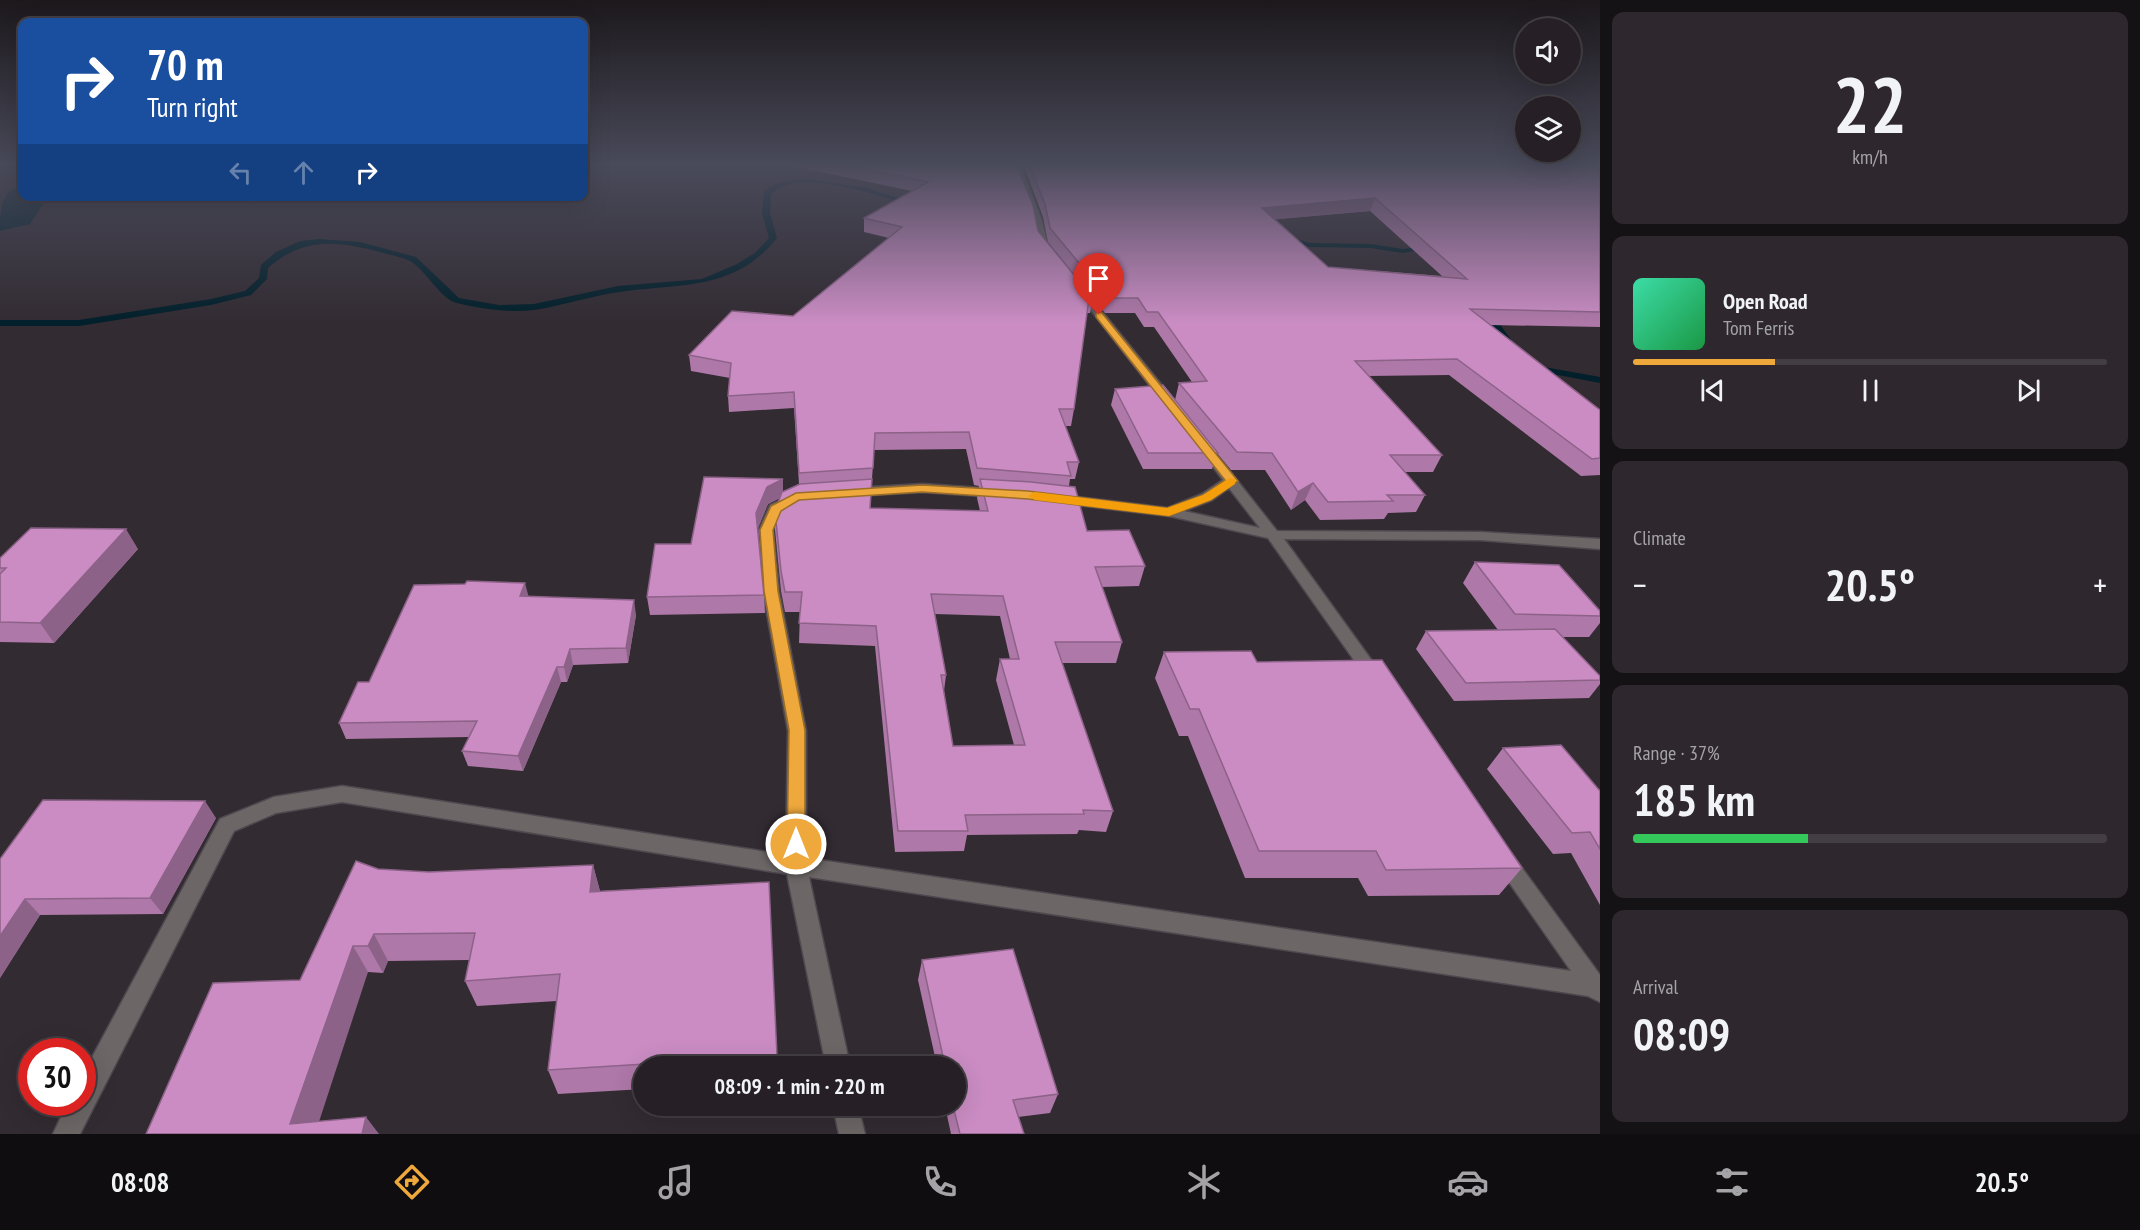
<!DOCTYPE html>
<html lang="en">
<head>
<meta charset="utf-8">
<style>
  :root { --surface:#262026; --page:#2e282e; --text:#f1f3f6; --muted:#a4a3a7; --line:#423e43; --accent:#eea83c }
  body { margin:0; font-family:"PT Sans Narrow",sans-serif; background:var(--page); color:var(--text); height:100vh; display:flex; flex-direction:column; font-size:22px; white-space:nowrap }
  * { box-sizing:border-box; margin:0 }
  p { font-size:20px; color:var(--muted) }
  .icon { flex:none; width:33px; height:33px; fill:none; stroke:currentColor; stroke-width:2; stroke-linecap:round; stroke-linejoin:round }
  .map { position:relative; flex:1; overflow:hidden }
  .details { display:flex; flex-direction:column; gap:12px; padding:12px; background:#151215; width:540px }
  .details>* { flex:none }
  .top-card { position:absolute; left:18px; top:18px; width:570px; height:183px; border-radius:12px; box-shadow:0 6px 24px #0002,0 0 0 2px var(--line); background:#1a4fa0; color:#fff; overflow:hidden }
  .controls { position:absolute; left:1515px; top:18px; display:grid; gap:12px }
  .controls a { display:grid; place-items:center; width:66px; height:66px; border-radius:50%; background:var(--surface); box-shadow:0 6px 24px #0002,0 0 0 2px var(--line); font-size:30px }
  .speed { position:absolute; left:18px; top:1038px; display:flex; gap:12px; font-size:30px; font-weight:700; text-align:center }
  .speed>* { display:grid; place-content:center; width:78px; height:78px; border-radius:50%; background:var(--surface); box-shadow:0 6px 24px #0002,0 0 0 2px var(--line); line-height:1 }
  .speed .limit { border:9px solid #d22; background:#fff; color:#111 }
  .pin { position:absolute; display:grid; place-items:center; width:51px; height:51px; color:#fff; margin:-62px -26px; border-radius:50% 50% 50% 0; rotate:-45deg; box-shadow:0 0 6px #0007 }
  .pin .icon { rotate:45deg }
  .me { position:absolute; width:66px; margin:-33px; rotate:0deg; stroke-linejoin:round; filter:drop-shadow(0 0 4px #0008) }
  .turn { display:flex; align-items:center; gap:21px; height:126px; padding:0 30px; font-size:27px }
  .turn .icon { width:78px; height:78px; stroke-width:2.5 }
  .turn b { display:block; font-size:42px; line-height:51px }
  .lanes { display:flex; align-items:center; height:57px; padding:0 30px; background:#0003; justify-content:center; gap:30px; direction:ltr }
  .lanes .off { opacity:.35 }
  .big { font-size:45px; font-weight:600; line-height:1.1 }
  .details .card { flex:1; display:flex; flex-direction:column; justify-content:center; gap:9px; min-width:0; padding:0 21px; border-radius:12px; background:var(--page) }
  .details .dial { align-items:center; gap:0 }
  .dial b { font-size:78px; line-height:1 }
  .song { display:flex; align-items:center; gap:18px }
  .cover { width:72px; height:72px; border-radius:9px; background:linear-gradient(135deg,hsl(160 70% 55%),hsl(140 70% 35%)) }
  .played { height:6px; border-radius:3px; background:linear-gradient(90deg,var(--accent) 30%,var(--line) 30%) }
  .keys { display:flex; justify-content:space-around; direction:ltr }
  .heat { display:flex; justify-content:space-between; align-items:center; font-size:33px; direction:ltr }
  .charge { height:9px; border-radius:4px; background:linear-gradient(90deg,#34c759 37%,var(--line) 0) }
  .trip { position:absolute; left:633px; top:1056px; width:333px; height:60px; border-radius:30px; background:var(--surface); box-shadow:0 6px 24px #0002,0 0 0 2px var(--line); font-weight:600; line-height:60px; text-align:center }
  .dock { display:flex; height:96px; justify-content:space-around; align-items:center; background:#0f0d0f; color:var(--muted) }
  .dock .icon { width:42px; height:42px }
  .dock .on { color:var(--accent) }
  .dock b { font-size:27px; color:var(--text) }
  main { display:flex; flex:1; min-height:0 }
  .map>svg:first-child { display:block }
  .lines { fill:none; stroke-linecap:round; stroke-linejoin:round }
  .stream { fill:#01202b; fill-rule:evenodd }
  .river { fill:#01202b; fill-rule:evenodd }
  .minor-casing { stroke:#4f484f; stroke-width:3 }
  .minor { fill:#6c6766; fill-rule:evenodd }
  .wall { fill:#ae78a8; fill-rule:evenodd }
  .shaded-wall { fill:#8d6288 }
  .building { fill:#ca8cc3; stroke:#8d6288; stroke-width:1.5; fill-rule:evenodd }
  .route { fill:#eea83c; stroke:#9b6d27; stroke-width:1.5 }
  .slow { fill:#f59e0b }
</style>
</head>
<body>
<main>
<div class="map">
<svg width="1600" height="1134" viewBox="0 0 1600 1134">
  <rect width="100%" height="100%" fill="#322b32"/>
  <g class="lines">
    <!-- stream -->
    <g class="stream">
      <path d="M808 179 866 188 919 204 915 206C879 197 802 166 771 194L770 213 777 238C734 292 679 283 619 292 590 296 562 306 534 310 508 313 482 309 457 303 440 299 425 269 410 261 402 257 391 255 383 253 340 241 304 236 268 268L267 279 251 295 211 305 79 326H0V320H79L211 299 245 291 259 278 261 265 276 252 300 241 319 239 360 242 416 257 459 298 499 305 534 304 618 286 702 279 737 264 755 253 769 238 762 213 764 191C778 181 792 179 808 179Z"/>
      <polygon points="1283,235 1310,243 1370,244 1403,249 1430,245 1434,247 1403,253 1370,248 1310,247 1280,239 1279,237"/>
      <polygon points="1486,308 1489,309 1514,344 1514,348 1508,348 1488,323 1481,311"/>
      <polygon points="1533,360 1544,367 1600,377 1600,383 1537,371 1528,363"/>
    </g>
    <!-- river -->
    <path class="river" d="M22 185V196H48L30 224 0 231C0 211 0 191 22 185Z"/>
    <!-- minor casing -->
    <g class="minor-casing">
      <g id="minor">
        <polygon points="1012,164 1020,164 1041,218 1050,252 1044,252 1038,243 1033,218"/>
        <polygon points="1076,287 1082,287 1173,399 1173,405 1165,405 1076,291"/>
        <path d="M1202 440 1206 441 1277 531 1480 532 1600 539V549L1480 540 1284 539 1380 672 1383 676 1380 680 1374 682 1368 680 1268 538 1169 516 1060 503 1053 499 1060 495 1168 508 1202 494 1223 480 1196 444ZM1229 488 1260 528 1184 511 1212 500Z"/>
        <polygon points="923,484 997,489 1004,493 997,497 923,492 853,496 846,492 853,488"/>
        <polygon points="794,494 801,498 781,510 773,530 779,591 806,731 806,858 1571,971 1497,865 1494,859 1497,853 1504,850 1511,853 1600,975 1600,1002 1588,996 809,877 850,1066 826,1066 787,874 342,802 276,813 234,831 80,1134 53,1134 68,1102 82,1102 82,1076 220,819 274,797 342,786 786,855 788,731 763,591 759,530 770,505"/>
        <polygon points="833,1106 858,1106 865,1134 839,1134"/>
      </g>
    </g>
    <!-- minor -->
    <use href="#minor" class="minor"/>
  </g>
  <!-- wall -->
  <g class="wall">
    <path d="M783 164H1016L1038 231 1093 298 1090 313H1087L1074 409 1071 426H1065L1079 462 1075 479H1070L1069 486 1087 531 1145 566 1139 586 1102 587 1122 642 1116 663H1062L1113 811 1106 832 1079 830 1077 834 967 835 964 851 895 852 875 646 799 643 800 612H785L781 591 775 530V511L780 498 768 504 758 528 764 595 765 613 650 615 647 597 691 544 783 479V492L799 484 794 408 729 412 728 396 730 378 691 371 689 355 793 316 889 238 864 232V218L912 191ZM966 449 974 485 979 486 977 498 980 511 870 508 874 450ZM935 614 1000 616 1010 659H1000L996 680 1014 745 953 746 944 691 946 675Z"/>
    <path d="M1023 164H1600V327L1490 325 1600 410V475L1581 476 1449 375 1369 376 1442 455 1433 472H1405L1425 495 1416 512 1388 513 1384 519 1320 520 1305 500 1291 510 1265 470H1231L1217 453 1212 469H1143L1111 405 1115 389 1175 400 1179 383 1192 382 1154 327H1144L1135 313H1105L1048 242 1043 217ZM1370 211 1442 276 1328 267 1275 219Z"/>
    <polygon points="138,549 54,643 0,642 0,558"/>
    <polygon points="1475,562 1600,611 1600,623 1589,637 1562,637 1600,676 1600,684 1589,698 1454,701 1416,649 1426,631 1498,630 1463,583"/>
    <polygon points="529,596 636,615 628,663 573,665 567,682 561,682 523,771 468,766 462,751 469,737 346,739 339,723 369,682"/>
    <polygon points="1164,652 1257,662 1522,868 1499,895 1368,896 1358,878 1245,878 1188,736 1179,736 1155,678"/>
    <polygon points="1503,748 1600,791 1600,905 1571,853 1553,854 1487,769"/>
    <polygon points="216,818 163,914 40,915 0,978 0,859"/>
    <polygon points="593,865 600,891 769,882 777,1066 644,1066 644,1089 558,1094 548,1070 557,1001 477,1006 465,981 469,960 388,961 383,973 368,972 146,1134 300,980 378,869 429,872"/>
    <polygon points="922,960 1058,1094 1050,1113 1018,1117 1024,1134 951,1134 945,1106 956,1106 956,1066 937,1066 918,980"/>
  </g>
  <!-- shaded-wall -->
  <g class="shaded-wall">
    <polygon points="1375,198 1370,211 1258,221 1262,208"/>
    <polygon points="783,479 783,496 768,504 757,530 756,513 767,487"/>
    <polygon points="1313,483 1305,500 1291,510 1298,492"/>
    <polygon points="126,529 138,549 54,643 40,623"/>
    <polygon points="525,583 529,598 520,596"/>
    <polygon points="634,600 636,615 628,663 626,648"/>
    <polygon points="570,649 573,665 567,682 564,667"/>
    <polygon points="557,667 561,682 523,771 518,756"/>
    <polygon points="205,801 216,818 163,914 150,898"/>
    <polygon points="593,865 600,892 590,892"/>
    <polygon points="25,899 40,915 0,978 0,936"/>
    <polygon points="374,934 388,961 383,973 368,946"/>
    <polygon points="353,946 368,972 315,1134 290,1124"/>
    <polygon points="366,1117 379,1134 362,1134"/>
  </g>
  <!-- building -->
  <g class="building">
    <polygon points="843,164 1016,164 1033,205 1038,231 1093,298 1089,298 1074,409 1059,409 1079,462 1067,462 1071,476 977,468 969,432 875,433 873,468 799,473 794,392 728,396 731,363 689,355 732,311 793,316 902,227 864,218 928,182"/>
    <path d="M1029 164H1600V312L1470 309 1600 410V458L1592 459 1457 359 1355 361 1442 455H1390L1425 495H1387L1393 501 1328 502 1313 483 1298 492 1272 453 1237 452 1179 383 1207 381 1158 312H1147L1138 298H1108L1050 228 1045 204ZM1375 198 1467 279 1328 267 1262 208Z"/>
    <polygon points="1163,385 1218,453 1148,453 1115,389"/>
    <polygon points="704,477 783,479 767,487 756,513 764,595 647,597 655,544 691,544"/>
    <path d="M872 479 870 508 988 511 980 479 1031 482 1075 487 1087 531 1129 530 1145 566 1095 567 1122 642H1055L1113 811 1083 810 1084 814 965 815 968 831H898L876 626 799 623 802 592H785L781 571 775 511 782 492 800 484ZM931 594 1003 596 1019 659H1000L1025 745 953 746 941 675H946Z"/>
    <polygon points="31,528 126,529 40,623 0,622 0,574 6,568 0,568 0,558"/>
    <polygon points="1475,562 1559,565 1600,611 1600,616 1515,614"/>
    <polygon points="467,581 525,583 520,596 634,600 626,648 570,649 564,667 557,667 518,756 462,751 477,721 339,723 358,682 369,682 414,585 465,584"/>
    <polygon points="1555,629 1600,676 1600,680 1466,683 1426,631"/>
    <polygon points="1251,651 1257,662 1382,660 1522,868 1386,870 1376,851 1259,851 1199,709 1190,709 1164,652"/>
    <polygon points="1561,745 1600,791 1600,849 1590,832 1572,833 1503,748"/>
    <polygon points="43,800 205,801 150,898 25,899 0,936 0,859"/>
    <polygon points="356,861 378,869 429,872 593,865 590,892 769,882 777,1056 548,1070 560,974 465,981 475,933 374,934 368,946 353,946 290,1124 366,1117 362,1134 146,1134 213,983 300,980"/>
    <polygon points="1013,949 1058,1094 1013,1100 1024,1134 960,1134 953,1106 956,1106 956,1066 945,1066 922,960"/>
  </g>
  <!-- sky -->
  <linearGradient id="sky" x2="0" y2="1"><stop stop-color="#1c181c"/><stop offset="0.51" stop-color="#494a5a"/><stop offset="1" stop-color="#494a5a" stop-opacity="0"/></linearGradient>
  <rect width="1600" height="323" fill="url(#sky)"/>
  <!-- route -->
  <polygon class="route" points="1099,312 1102,313 1238,481 1211,500 1169,516 1028,499 922,492 799,500 781,511 773,530 778,591 805,730 805,844 803,849 796,852 790,849 787,844 789,730 764,591 760,530 771,506 796,493 922,485 1028,491 1167,508 1203,495 1225,480 1096,317 1096,313"/>
  <!-- slow -->
  <polygon class="slow" points="1230,478 1235,479 1235,484 1211,500 1169,516 1035,500 1028,496 1035,492 1167,508 1203,495"/>
</svg>
<div class="controls">
<a><svg class="icon" aria-label="sound" viewBox="0 0 24 24"><path d="M4 9h4l5-4v14l-5-4H4zM17 9q2 3 0 6"/></svg></a>
<a><svg class="icon" aria-label="layers" viewBox="0 0 24 24"><path d="M12 4l9 5-9 5-9-5zM3 14l9 5 9-5"/></svg></a>
</div>
<div class="speed"><div class="limit">30</div></div>
<div class="pin" style="left:1099px;top:315px;background:#d93025"><svg class="icon" aria-label="arrive" viewBox="0 0 24 24"><path d="M6 21V4h12l-3 4 3 4H6"/></svg></div>
<svg class="me" style="left:796px;top:844px" viewBox="-20 -20 40 40"><circle r="17" fill="#eea83c" stroke="#fff" stroke-width="3"/><path d="M0-11L8 9 0 5-8 9z" fill="#fff"/></svg>
<div class="trip">08:09 · 1 min · 220 m</div>
<div class="top-card">
<div class="turn"><svg class="icon" aria-label="right" viewBox="0 0 24 24"><path d="M7 20v-9h11M14 6l5 5-5 5"/></svg><div><b>70 m</b>Turn right</div></div>
<div class="lanes"><svg class="icon off" aria-label="left" viewBox="0 0 24 24"><path d="M17 20v-9H6M10 6l-5 5 5 5"/></svg><svg class="icon off" aria-label="ahead" viewBox="0 0 24 24"><path d="M12 20V5M6 11l6-6 6 6"/></svg><svg class="icon" aria-label="right" viewBox="0 0 24 24"><path d="M7 20v-9h11M14 6l5 5-5 5"/></svg></div>
</div>
</div>
<section class="details">
<div class="card dial"><b>22</b><p>km/h</p></div>
<div class="card">
<div class="song"><i class="cover"></i><div><b>Open Road</b><p>Tom Ferris</p></div></div>
<div class="played"></div>
<div class="keys"><svg class="icon" aria-label="previous" viewBox="0 0 24 24"><path d="M18 5L8 12l10 7zM5 5v14"/></svg><svg class="icon" aria-label="pause" viewBox="0 0 24 24"><path d="M8 5v14M16 5v14"/></svg><svg class="icon" aria-label="next" viewBox="0 0 24 24"><path d="M6 5l10 7-10 7zM19 5v14"/></svg></div>
</div>
<div class="card"><p>Climate</p>
<div class="heat"><a>−</a><b class="big">20.5°</b><a>+</a></div>
</div>
<div class="card"><p>Range · 37%</p><b class="big">185 km</b><div class="charge"></div></div>
<div class="card"><p>Arrival</p><b class="big">08:09</b></div>
</section>
</main>
<nav class="dock">
<b>08:08</b>
<svg class="icon on" aria-label="directions" viewBox="0 0 24 24"><path d="M12 3l9 9-9 9-9-9zM9 14v-3h6M13 9l2 2-2 2"/></svg>
<svg class="icon" aria-label="music" viewBox="0 0 24 24"><path d="M9 18V5l10-2v13"/><circle cx="6" cy="18" r="3"/><circle cx="16" cy="16" r="3"/></svg>
<svg class="icon" aria-label="phone" viewBox="0 0 24 24"><path d="M5 4h4l2 5-3 2q2 4 5 5l2-3 5 2v4C11 20 4 13 5 4z"/></svg>
<svg class="icon" aria-label="climate" viewBox="0 0 24 24"><path d="M12 3v18M4 7l16 10M4 17L20 7"/></svg>
<svg class="icon" aria-label="car" viewBox="0 0 24 24"><path d="M5 17H2v-5l4-1 3-4h7l3 4 3 1v5h-3M9 17h6M6 11h13"/><circle cx="7" cy="17" r="2"/><circle cx="17" cy="17" r="2"/></svg>
<svg class="icon" aria-label="filters" viewBox="0 0 24 24"><path d="M4 7h16M4 17h16"/><circle cx="9" cy="7" r="2"/><circle cx="15" cy="17" r="2"/></svg>
<b>20.5°</b>
</nav>
</body>
</html>
